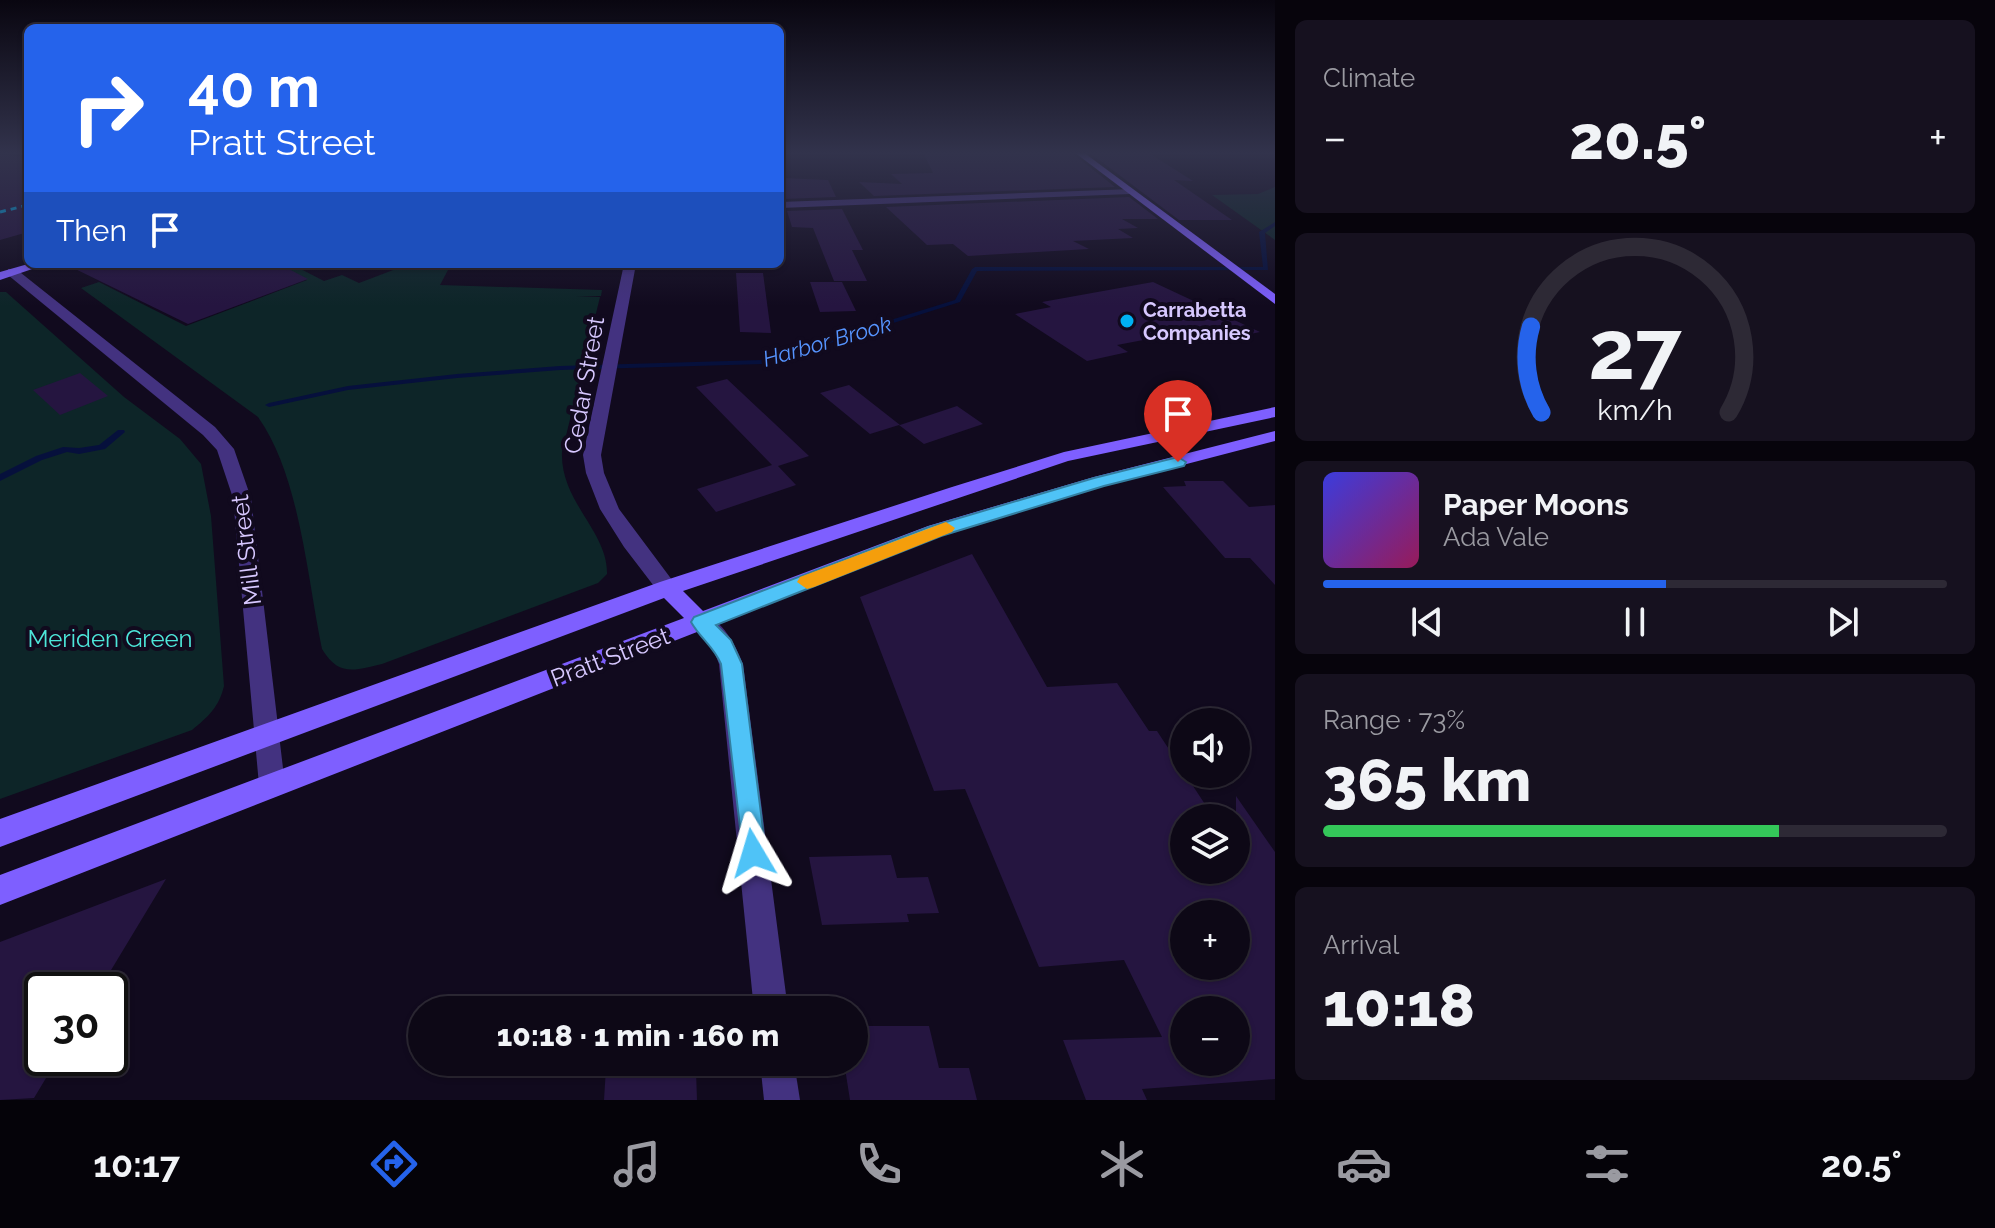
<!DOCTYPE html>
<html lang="en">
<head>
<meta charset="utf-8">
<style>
  :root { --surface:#0d0816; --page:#16111f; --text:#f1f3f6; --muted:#9a9aa1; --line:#2d2935; --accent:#2563eb }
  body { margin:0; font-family:Raleway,sans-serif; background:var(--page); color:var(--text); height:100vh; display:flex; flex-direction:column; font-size:30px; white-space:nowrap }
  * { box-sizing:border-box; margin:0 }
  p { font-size:26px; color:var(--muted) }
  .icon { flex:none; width:44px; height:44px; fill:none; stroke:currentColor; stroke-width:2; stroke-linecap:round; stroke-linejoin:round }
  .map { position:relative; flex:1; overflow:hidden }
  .details { display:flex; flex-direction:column; gap:20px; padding:20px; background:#07040c; width:720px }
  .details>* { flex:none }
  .guide { position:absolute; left:24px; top:24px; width:760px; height:244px; border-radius:12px; box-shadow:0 2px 6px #0004,0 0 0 2px var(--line); background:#2563eb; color:#fff; overflow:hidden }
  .tools { position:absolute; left:1170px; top:708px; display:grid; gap:16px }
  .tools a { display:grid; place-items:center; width:80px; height:80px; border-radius:50%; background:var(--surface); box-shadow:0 2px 6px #0004,0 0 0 2px var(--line); font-size:40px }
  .speed { position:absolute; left:24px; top:972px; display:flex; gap:16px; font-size:40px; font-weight:700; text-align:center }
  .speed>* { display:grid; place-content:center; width:104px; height:104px; border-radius:50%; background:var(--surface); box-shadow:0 2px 6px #0004,0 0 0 2px var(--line); line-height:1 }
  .speed .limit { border:4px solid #111; border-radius:12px; background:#fff; color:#111 }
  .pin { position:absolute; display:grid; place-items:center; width:68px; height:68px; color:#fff; margin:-82px -34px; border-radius:50% 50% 50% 0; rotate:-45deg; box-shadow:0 0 8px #0007 }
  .pin .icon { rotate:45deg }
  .me { position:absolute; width:88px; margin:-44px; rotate:353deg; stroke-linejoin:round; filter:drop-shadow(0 0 6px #0008) }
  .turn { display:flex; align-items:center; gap:28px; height:168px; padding:0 32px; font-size:36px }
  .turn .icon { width:104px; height:104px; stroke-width:2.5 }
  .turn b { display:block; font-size:56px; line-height:68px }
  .then { display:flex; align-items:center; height:76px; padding:0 32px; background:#0003; gap:16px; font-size:30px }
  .big { font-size:60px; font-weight:800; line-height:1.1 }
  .details .tile { flex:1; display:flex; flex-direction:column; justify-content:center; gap:12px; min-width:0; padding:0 28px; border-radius:12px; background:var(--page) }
  .details .dial { align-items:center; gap:0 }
  .dial svg { height:208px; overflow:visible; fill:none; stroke:var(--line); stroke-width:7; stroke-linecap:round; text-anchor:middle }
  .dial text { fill:var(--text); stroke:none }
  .song { display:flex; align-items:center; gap:24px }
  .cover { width:96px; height:96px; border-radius:12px; background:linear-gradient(135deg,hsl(240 70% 55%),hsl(330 70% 35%)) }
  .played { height:8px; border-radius:4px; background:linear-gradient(90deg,var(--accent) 55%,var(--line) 55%) }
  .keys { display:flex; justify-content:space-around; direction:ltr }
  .heat { display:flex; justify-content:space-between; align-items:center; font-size:44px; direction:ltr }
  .charge { height:12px; border-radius:6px; background:linear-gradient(90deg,#34c759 73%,var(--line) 0) }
  .trip { position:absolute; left:408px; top:996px; width:460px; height:80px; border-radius:40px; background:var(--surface); box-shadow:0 2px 6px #0004,0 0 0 2px var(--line); font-weight:800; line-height:80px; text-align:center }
  .dock { display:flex; height:128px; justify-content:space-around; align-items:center; background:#050309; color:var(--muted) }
  .dock .icon { width:56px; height:56px }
  .dock .selected { color:var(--accent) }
  .dock b { font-size:36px; color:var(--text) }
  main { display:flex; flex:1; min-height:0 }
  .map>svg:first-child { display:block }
  .green { fill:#0d2528 }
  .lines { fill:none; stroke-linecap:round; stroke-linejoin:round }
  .stream { fill:#06103c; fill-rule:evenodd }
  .building { fill:#251540; fill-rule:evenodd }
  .street { fill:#433280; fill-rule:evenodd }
  .secondary { fill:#7e5fff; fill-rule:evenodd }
  .rail { stroke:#00b1f3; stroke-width:3; stroke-dasharray:6 5; stroke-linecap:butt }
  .route { fill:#4fc3f7; stroke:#337fa1; stroke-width:2 }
  .slow { fill:#f59e0b }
  .poi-dot { fill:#00b1f3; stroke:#110a1e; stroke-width:3 }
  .labels { text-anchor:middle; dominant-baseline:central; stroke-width:8; stroke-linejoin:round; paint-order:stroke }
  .far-poi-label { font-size:20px; font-weight:bold; fill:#d7c8ff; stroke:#110a1e; text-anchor:start }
  .far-water-label { font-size:22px; font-style:italic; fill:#5694ff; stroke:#110a1e }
  .street-label { font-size:24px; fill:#d7c8ff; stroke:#110a1e }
  .park-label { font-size:24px; fill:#4de6d9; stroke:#110a1e }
</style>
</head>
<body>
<main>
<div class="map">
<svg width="1275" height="1100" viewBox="0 0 1275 1100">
  <rect width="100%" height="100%" fill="#110a1e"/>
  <!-- green -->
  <g class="green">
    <polygon points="1275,187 1275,240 1212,195 1258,194"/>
    <path d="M271 264H291L324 281 342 275 359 283 409 264H442L439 270H448L440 285 602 290 601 296H576L600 297 562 452C560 502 608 531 607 574L598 583 382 664C354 671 338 676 322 649 307 577 300 476 258 417L81 288 99 282 186 326 307 280Z"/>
    <path d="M0 292H6L124 397 180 439 201 464 211 516 224 686C219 707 208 717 192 730L0 799Z"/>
  </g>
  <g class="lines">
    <!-- stream -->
    <g class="stream">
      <polygon points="1275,222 1275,226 1265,233 1268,270 977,271 960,302 763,364 560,370 457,378 348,390 269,407 265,405 269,403 348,386 457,374 560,366 762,360 955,300 972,269 975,267 1263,267 1259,232"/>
      <polygon points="118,430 124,430 125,432 105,449 79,454 67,452 42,460 0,481 0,474 36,456 63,447 79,448 99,445"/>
    </g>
  </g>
  <!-- building -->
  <g class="building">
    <polygon points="923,152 1072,153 1115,187 874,196 859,182 902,184 891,174 933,173"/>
    <polygon points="1090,153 1149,153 1193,181 1174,180 1232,220 1179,220"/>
    <polygon points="0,154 28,158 28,232 0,240"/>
    <polygon points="784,178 828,180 836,197 783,199"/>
    <polygon points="1129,197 1158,219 1122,219 1138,228 1118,229 1133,238 1073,241 1089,249 968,256 953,244 927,245 886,207"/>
    <polygon points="842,209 863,250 852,250 867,281 834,281 813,228 792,227 787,211"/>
    <polygon points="65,264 279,264 308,279 188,324"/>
    <polygon points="736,273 763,273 771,333 740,332"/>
    <polygon points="810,282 842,282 856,311 820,312"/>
    <polygon points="1153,282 1260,332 1217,341 1196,330 1117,345 1128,352 1087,361 1015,314 1051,307 1042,302"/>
    <polygon points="80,373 108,396 60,415 33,390"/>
    <polygon points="727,379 809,456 778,466 796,485 716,512 697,489 772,465 696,387"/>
    <polygon points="849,385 900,425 957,406 983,424 924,444 899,425 870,434 820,393"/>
    <polygon points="1184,481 1223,481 1249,507 1275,505 1275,585 1250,558 1225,558 1163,487 1186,486"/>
    <path d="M972 554 1047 687 1117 683 1149 731H1157L1214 818H1184V870H1236V796L1275 852V1079L1142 1089 1147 1100H1086L1063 1040 1162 1037 1124 960 1039 967 965 789 934 791 860 597ZM1184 914H1236V966H1184ZM1184 1010H1236V1062H1184Z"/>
    <polygon points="891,855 897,878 928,877 939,913 907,914 909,922 822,925 809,857"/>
    <polygon points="166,879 99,990 42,990 42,1058 58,1058 34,1098 0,1100 0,942"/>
    <polygon points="854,1026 929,1026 939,1068 969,1068 977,1100 850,1100 844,1062 854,1062"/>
    <polygon points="606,1068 696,1071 697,1100 604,1100"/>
  </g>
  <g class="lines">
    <!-- street -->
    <g class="street">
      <polygon points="1133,189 1130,194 780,208 780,202"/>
      <polygon points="624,264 636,264 601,455 604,473 619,509 678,588 674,594 660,594 624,547 600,509 586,473 583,455"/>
      <polygon points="8,269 16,269 215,427 234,449 251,498 285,785 281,794 272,798 263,794 259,785 233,498 217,450 203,435 8,275"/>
      <path d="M701 613C723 620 735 644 743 664L788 1010H754L719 664 714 651 690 622 693 616Z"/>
      <polygon points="760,1062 794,1062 800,1100 764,1100"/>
    </g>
    <!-- secondary -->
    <g class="secondary">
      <polygon points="1074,152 1083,152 1275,294 1275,304"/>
      <polygon points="28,264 47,264 0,280 0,272"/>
      <polygon points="1275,407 1275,417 1068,461 683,591 703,611 928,526 1094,477 1275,431 1275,441 1106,485 942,536 0,905 0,875 684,618 664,598 0,847 0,819 660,582 952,487 1064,452"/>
    </g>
    <!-- rail -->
    <polyline class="rail" points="0,212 28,205"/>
  </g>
  <!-- sky -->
  <linearGradient id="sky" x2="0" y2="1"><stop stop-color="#090610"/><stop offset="0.5" stop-color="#32334c"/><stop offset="1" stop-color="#32334c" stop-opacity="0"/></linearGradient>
  <rect width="1275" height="306" fill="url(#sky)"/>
  <!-- route -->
  <path class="route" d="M1178 457 1186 462 1184 466 1104 486 941 536 716 625 731 640 742 664 766 853 762 862 753 866 744 862 721 664C714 647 700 638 691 622L694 617 929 527 1094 478Z"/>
  <!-- slow -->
  <polygon class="slow" points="946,522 955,528 952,532 814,587 807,589 797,582 800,577"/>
  <!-- markers -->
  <circle class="poi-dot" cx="1127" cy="321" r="8"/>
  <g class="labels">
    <!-- far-poi labels -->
    <g class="far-poi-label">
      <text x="1143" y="310">Carrabetta<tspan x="1143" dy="23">Companies</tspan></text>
    </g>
    <!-- far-water labels -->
    <g class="far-water-label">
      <text transform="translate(827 341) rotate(-16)">Harbor Brook</text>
    </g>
    <!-- street labels -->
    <g class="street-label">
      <text transform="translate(584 385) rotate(-80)">Cedar Street</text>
      <text transform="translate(246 550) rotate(-97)">Mill Street</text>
      <text transform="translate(610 657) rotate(-21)">Pratt Street</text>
    </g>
    <!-- park labels -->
    <g class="park-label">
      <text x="110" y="638">Meriden Green</text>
    </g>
  </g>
</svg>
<div class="tools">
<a><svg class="icon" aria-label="sound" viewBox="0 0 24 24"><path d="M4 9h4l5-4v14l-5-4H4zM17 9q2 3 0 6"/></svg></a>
<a><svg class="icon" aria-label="layers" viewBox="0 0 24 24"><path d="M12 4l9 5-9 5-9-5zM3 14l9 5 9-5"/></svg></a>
<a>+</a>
<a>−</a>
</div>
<div class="speed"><div class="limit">30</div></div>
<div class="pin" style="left:1178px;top:462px;background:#d93025"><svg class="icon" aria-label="arrive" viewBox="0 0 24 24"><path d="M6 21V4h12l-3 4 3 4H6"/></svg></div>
<svg class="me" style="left:753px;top:853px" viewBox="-20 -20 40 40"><path d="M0-17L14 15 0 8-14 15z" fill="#4fc3f7" stroke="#fff" stroke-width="4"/></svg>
<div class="trip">10:18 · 1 min · 160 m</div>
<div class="guide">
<div class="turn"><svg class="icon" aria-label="right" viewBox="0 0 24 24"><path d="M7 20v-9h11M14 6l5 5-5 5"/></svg><div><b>40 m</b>Pratt Street</div></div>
<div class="then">Then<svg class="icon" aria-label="arrive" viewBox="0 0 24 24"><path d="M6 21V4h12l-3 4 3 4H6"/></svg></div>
</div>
</div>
<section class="details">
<div class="tile"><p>Climate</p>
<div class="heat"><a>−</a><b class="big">20.5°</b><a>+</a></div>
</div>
<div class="tile dial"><svg viewBox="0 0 100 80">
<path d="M14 69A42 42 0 1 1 86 69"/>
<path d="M14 69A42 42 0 0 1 10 36" stroke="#2563eb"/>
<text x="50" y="56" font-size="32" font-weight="700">27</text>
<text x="50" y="72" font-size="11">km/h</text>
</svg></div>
<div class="tile">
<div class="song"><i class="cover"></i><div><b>Paper Moons</b><p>Ada Vale</p></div></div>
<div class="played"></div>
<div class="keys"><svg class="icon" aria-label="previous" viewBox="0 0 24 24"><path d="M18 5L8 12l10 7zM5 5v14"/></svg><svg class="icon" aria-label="pause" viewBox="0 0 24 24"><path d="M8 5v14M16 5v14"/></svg><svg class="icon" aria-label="next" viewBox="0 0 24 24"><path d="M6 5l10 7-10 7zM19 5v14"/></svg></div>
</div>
<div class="tile"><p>Range · 73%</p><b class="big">365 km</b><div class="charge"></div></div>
<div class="tile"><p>Arrival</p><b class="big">10:18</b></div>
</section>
</main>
<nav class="dock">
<b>10:17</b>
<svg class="icon selected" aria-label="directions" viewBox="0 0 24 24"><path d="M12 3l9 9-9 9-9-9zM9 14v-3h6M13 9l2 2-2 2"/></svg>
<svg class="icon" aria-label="music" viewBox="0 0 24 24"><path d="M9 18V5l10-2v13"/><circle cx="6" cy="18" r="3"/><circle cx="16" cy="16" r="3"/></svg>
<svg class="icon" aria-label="phone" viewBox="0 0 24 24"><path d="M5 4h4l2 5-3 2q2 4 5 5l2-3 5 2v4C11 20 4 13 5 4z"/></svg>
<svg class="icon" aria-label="climate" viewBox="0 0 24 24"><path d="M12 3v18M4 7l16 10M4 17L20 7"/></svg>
<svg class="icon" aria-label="car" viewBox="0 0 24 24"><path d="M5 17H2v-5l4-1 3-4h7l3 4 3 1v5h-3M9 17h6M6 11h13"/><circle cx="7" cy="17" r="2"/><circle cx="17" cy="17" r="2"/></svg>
<svg class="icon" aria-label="filters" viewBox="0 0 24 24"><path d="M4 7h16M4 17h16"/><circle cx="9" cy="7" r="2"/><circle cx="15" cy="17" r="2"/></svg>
<b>20.5°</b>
</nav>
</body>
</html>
